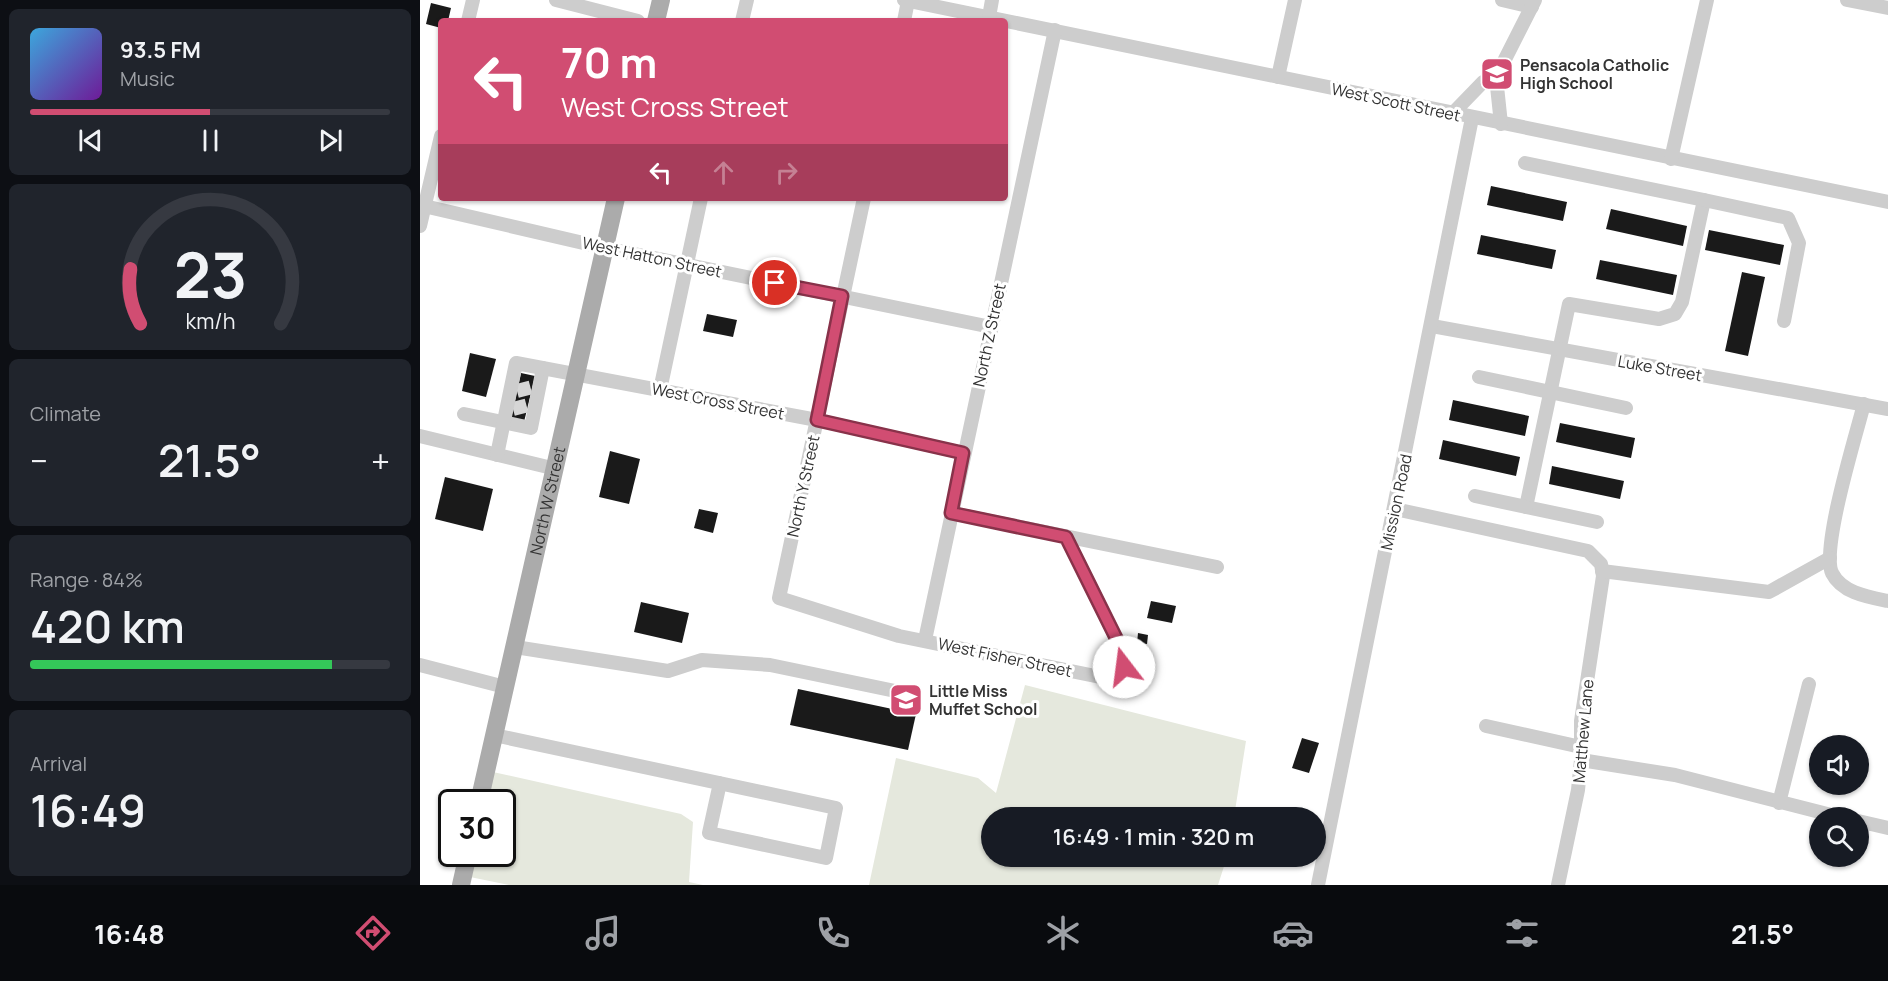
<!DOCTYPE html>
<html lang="en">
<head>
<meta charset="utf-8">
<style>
  :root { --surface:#171b24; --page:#20242c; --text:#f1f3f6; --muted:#9ea1a6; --line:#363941; --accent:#d14d72 }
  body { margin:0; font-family:Manrope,sans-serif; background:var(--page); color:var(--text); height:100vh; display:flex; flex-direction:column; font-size:22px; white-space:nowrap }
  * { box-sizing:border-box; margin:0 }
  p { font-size:20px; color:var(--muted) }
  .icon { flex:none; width:33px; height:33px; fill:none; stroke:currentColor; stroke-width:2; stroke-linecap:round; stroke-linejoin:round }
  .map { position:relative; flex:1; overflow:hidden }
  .details { display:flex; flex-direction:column; gap:9px; padding:9px; background:#0d0f14; width:420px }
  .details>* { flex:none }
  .guide { position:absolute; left:18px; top:18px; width:570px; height:183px; border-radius:6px; box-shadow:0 2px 4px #0004; background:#d14d72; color:#fff; overflow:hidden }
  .controls { position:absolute; left:1389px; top:735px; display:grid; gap:12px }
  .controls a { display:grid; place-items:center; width:60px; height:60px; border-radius:50%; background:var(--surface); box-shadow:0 2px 4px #0004; font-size:30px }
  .speed { position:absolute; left:18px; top:789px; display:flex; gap:12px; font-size:30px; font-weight:700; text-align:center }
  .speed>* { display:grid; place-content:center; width:78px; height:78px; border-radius:50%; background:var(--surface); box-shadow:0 2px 4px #0004; line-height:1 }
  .speed .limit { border:3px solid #111; border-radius:9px; background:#fff; color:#111 }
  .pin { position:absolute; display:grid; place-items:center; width:51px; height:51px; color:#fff; margin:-26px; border:3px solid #fff; border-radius:50%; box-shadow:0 2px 6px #0007 }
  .me { position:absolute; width:66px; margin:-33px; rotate:345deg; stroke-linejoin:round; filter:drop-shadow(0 0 4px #0008) }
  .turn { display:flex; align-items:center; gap:21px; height:126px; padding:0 24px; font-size:27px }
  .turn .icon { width:78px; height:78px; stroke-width:2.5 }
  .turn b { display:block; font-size:42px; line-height:51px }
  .lanes { display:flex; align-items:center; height:57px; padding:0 24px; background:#0003; justify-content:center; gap:30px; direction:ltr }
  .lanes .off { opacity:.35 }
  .big { font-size:45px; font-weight:600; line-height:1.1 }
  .details .widget { flex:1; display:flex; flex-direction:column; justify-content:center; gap:9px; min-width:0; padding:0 21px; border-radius:9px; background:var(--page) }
  .details .dial { align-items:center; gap:0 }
  .dial svg { height:156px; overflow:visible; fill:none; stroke:var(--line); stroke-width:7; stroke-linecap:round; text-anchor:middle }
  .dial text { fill:var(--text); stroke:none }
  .song { display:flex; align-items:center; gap:18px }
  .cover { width:72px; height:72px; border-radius:9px; background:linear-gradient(135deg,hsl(200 70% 55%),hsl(280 70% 35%)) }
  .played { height:6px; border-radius:3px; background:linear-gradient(90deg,var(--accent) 50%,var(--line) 50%) }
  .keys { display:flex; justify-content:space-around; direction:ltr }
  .heat { display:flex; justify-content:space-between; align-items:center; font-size:33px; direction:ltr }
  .charge { height:9px; border-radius:4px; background:linear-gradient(90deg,#34c759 84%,var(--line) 0) }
  .trip { position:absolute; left:561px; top:807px; width:345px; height:60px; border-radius:30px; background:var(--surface); box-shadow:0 2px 4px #0004; font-weight:600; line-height:60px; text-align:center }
  .tab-bar { display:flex; height:96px; justify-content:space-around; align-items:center; background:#090b0e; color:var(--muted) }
  .tab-bar .icon { width:42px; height:42px }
  .tab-bar .on { color:var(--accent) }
  .tab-bar b { font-size:27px; color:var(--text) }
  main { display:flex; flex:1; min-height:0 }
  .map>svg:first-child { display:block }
  .green { fill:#e5e8dd }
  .building { fill:#1a1a1a }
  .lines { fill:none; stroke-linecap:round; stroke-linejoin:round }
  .minor-tunnel { stroke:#d6d6d6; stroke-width:14; stroke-dasharray:14 7; stroke-linecap:butt }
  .minor { stroke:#cdcdcd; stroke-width:14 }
  .major { stroke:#ababab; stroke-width:18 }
  .route-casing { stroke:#88324a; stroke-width:15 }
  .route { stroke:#d14d72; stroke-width:10 }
  .labels { text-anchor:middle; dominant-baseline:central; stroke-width:6; stroke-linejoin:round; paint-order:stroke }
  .poi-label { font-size:16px; font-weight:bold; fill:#333; stroke:#fff; text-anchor:start }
  .street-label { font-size:16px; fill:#333; stroke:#fff }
</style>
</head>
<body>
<main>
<section class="details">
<div class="widget">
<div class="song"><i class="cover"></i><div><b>93.5 FM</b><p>Music</p></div></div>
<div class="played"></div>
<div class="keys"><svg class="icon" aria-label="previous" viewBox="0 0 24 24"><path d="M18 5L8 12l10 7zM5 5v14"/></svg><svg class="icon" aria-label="pause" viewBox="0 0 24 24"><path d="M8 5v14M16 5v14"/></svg><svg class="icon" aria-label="next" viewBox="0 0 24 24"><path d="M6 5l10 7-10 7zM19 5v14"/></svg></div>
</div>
<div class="widget dial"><svg viewBox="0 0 100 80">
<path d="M14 69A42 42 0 1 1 86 69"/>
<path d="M14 69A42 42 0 0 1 9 41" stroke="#d14d72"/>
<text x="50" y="56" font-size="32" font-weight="700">23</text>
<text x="50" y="72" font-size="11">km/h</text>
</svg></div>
<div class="widget"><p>Climate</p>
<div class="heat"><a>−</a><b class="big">21.5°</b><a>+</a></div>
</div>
<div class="widget"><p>Range · 84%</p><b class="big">420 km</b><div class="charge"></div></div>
<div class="widget"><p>Arrival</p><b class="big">16:49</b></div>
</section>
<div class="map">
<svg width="1468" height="885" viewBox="0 0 1468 885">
  <rect width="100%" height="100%" fill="#fff"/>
  <!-- green -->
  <g class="green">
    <polygon points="605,685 826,741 814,817 572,818 572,856 807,857 798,885 449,885 476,758 558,778 576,793"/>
    <polygon points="73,772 261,814 273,822 269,882 283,885 89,885 50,877 55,854 82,854 82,802 66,802"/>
  </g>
  <!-- building -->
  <g class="building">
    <polygon points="11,3 31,8 28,21 21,21 21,28 6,24"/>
    <polygon points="1071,186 1147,202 1143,221 1067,205"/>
    <polygon points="1191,209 1267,226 1263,246 1186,229"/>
    <polygon points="1289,230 1364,245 1360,265 1285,250"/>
    <polygon points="1061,235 1136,250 1132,269 1057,254"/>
    <polygon points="1180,260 1257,275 1253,295 1176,279"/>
    <polygon points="1322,272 1345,277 1328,356 1305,351"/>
    <polygon points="287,314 317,320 313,337 283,331"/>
    <polygon points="50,353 76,359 66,397 42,391"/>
    <polygon points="101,373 115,376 104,422 91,419"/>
    <polygon points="1033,400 1109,416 1105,436 1029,420"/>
    <polygon points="1140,423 1215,438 1211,458 1136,442"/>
    <polygon points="1023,440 1100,457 1096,476 1019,459"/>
    <polygon points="190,451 220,459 209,504 179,497"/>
    <polygon points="1132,466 1204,481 1200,499 1129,484"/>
    <polygon points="25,477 73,489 63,531 15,519"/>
    <polygon points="279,509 298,513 293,533 274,528"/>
    <polygon points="731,601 756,606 752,623 727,618"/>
    <polygon points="221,602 269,613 262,643 214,632"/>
    <polygon points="718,633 728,635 727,644 717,643"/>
    <polygon points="378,689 496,714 488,750 370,725"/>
    <polygon points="882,738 899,743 889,773 872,768"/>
  </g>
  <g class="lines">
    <!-- minor-tunnel -->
    <g class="minor-tunnel">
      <polyline points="97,391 112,387"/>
      <polyline points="93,409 108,405"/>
    </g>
    <!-- minor -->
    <g class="minor">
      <polyline points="136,0 218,21"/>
      <polyline points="484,0 1468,202"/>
      <polyline points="1082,0 1112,7"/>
      <polyline points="1427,0 1468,8"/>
      <polyline points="569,17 572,0"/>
      <polyline points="48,21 53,0"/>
      <polyline points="322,21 327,0"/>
      <polyline points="484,21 488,1"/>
      <polyline points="858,77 875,0"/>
      <polyline points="1076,77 1115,0"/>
      <polyline points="1032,114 1063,82 1076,77 1081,124"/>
      <polyline points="1251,159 1287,0"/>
      <polyline points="1105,163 1284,200 1262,302 1255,314 1239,319 1149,304 1106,507 1177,522"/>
      <path d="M444 198 359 598 479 636 690 679C702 674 707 666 704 654L646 537"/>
      <polyline points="1284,200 1368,218 1379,243 1364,321"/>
      <polyline points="0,205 185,248 571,327"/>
      <polyline points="0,226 21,136"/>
      <polyline points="1012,326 1468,409"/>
      <polyline points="1059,377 1206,408"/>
      <polyline points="240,390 281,198"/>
      <path d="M1444 404C1436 435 1401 548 1412 573 1422 593 1448 597 1468 601"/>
      <polyline points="44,414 111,428 123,368"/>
      <polyline points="0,436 136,469"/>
      <polyline points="77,455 96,363 397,420 543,453"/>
      <polyline points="1055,496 1106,507"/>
      <polyline points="975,509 1168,551 1181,564 1183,576 1161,721 1161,760 1158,790 1138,885"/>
      <polyline points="531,513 797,567"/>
      <polyline points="1182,571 1349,592 1410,558"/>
      <polyline points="505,640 635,30"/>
      <polyline points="95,647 248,671 282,660 350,665 480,692"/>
      <polyline points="0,665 85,687"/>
      <polyline points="1066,726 1161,747"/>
      <polyline points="74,735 416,808 406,858 289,833 300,783"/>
      <polyline points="1161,760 1255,775 1423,818"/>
      <polyline points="1359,803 1389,684"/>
      <polyline points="1438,821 1468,828"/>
      <polyline points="898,885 1052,118"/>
    </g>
    <!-- major -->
    <g class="major">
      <polyline points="236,21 241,0"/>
      <path id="s1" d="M59 802 196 198"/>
      <polyline points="41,885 48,854"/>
    </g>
  </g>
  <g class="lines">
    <!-- route casing -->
    <g class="route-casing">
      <polyline id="route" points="355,283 422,296 397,420 543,453 531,513 646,537 704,654 704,667"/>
    </g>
    <!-- route -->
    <use href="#route" class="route"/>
  </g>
  <!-- icons -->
  <defs>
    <g id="school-square" transform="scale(1.725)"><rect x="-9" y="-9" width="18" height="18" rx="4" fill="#d14d72" stroke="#fff"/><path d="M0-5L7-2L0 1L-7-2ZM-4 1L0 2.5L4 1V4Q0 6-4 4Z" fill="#fff"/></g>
  </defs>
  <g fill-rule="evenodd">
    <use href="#school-square" x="1077" y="74"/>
    <use href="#school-square" x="486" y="700"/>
  </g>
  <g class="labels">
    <!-- poi labels -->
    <g class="poi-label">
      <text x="1100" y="65">Pensacola Catholic<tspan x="1100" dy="18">High School</tspan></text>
      <text x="509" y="691">Little Miss<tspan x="509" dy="18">Muffet School</tspan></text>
    </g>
    <!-- street labels -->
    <g class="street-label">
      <text transform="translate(976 102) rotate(12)">West Scott Street</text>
      <text transform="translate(232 257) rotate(12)">West Hatton Street</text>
      <text transform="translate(569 335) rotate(-78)">North Z Street</text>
      <text transform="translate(1240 368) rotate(10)">Luke Street</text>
      <text transform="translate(298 401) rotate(11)">West Cross Street</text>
      <text transform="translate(383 486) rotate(-78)">North Y Street</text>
      <text stroke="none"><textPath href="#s1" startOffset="309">North W Street</textPath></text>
      <text transform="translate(976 502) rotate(-78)">Mission Road</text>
      <text transform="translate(585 657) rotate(12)">West Fisher Street</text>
      <text transform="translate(1163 731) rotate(-85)">Matthew Lane</text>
    </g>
  </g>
</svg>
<div class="controls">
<a><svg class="icon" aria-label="sound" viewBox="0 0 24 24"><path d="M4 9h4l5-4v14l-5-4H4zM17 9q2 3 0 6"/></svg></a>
<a><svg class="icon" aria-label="search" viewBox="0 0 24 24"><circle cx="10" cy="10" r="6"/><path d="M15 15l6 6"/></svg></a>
</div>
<div class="speed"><div class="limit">30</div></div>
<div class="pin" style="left:355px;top:283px;background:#d93025"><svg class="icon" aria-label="arrive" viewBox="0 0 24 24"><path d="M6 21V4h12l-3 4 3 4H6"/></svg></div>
<svg class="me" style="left:704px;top:667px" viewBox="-20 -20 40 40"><circle r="19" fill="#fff"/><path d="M0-13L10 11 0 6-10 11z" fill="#d14d72"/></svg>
<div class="trip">16:49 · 1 min · 320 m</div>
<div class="guide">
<div class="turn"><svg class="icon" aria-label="left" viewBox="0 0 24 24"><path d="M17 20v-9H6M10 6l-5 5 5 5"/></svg><div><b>70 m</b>West Cross Street</div></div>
<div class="lanes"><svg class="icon" aria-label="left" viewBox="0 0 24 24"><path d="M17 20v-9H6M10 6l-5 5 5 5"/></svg><svg class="icon off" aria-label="ahead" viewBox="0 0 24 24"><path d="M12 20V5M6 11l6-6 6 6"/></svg><svg class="icon off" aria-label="right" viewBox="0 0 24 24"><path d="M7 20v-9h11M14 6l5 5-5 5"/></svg></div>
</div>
</div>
</main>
<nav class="tab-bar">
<b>16:48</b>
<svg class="icon on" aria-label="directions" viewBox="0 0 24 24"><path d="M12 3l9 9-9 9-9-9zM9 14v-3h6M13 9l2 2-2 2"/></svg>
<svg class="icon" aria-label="music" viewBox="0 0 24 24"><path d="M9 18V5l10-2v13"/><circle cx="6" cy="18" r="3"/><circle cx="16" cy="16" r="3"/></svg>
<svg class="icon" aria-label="phone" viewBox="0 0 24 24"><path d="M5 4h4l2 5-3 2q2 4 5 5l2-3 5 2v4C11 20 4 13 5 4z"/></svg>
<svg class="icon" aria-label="climate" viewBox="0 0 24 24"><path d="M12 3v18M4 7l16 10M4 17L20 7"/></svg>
<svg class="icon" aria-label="car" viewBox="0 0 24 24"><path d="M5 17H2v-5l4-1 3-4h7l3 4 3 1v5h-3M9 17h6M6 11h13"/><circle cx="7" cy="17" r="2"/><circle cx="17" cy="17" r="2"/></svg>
<svg class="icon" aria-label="filters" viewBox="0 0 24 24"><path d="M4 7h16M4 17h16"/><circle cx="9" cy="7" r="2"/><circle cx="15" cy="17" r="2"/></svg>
<b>21.5°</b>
</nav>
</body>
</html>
